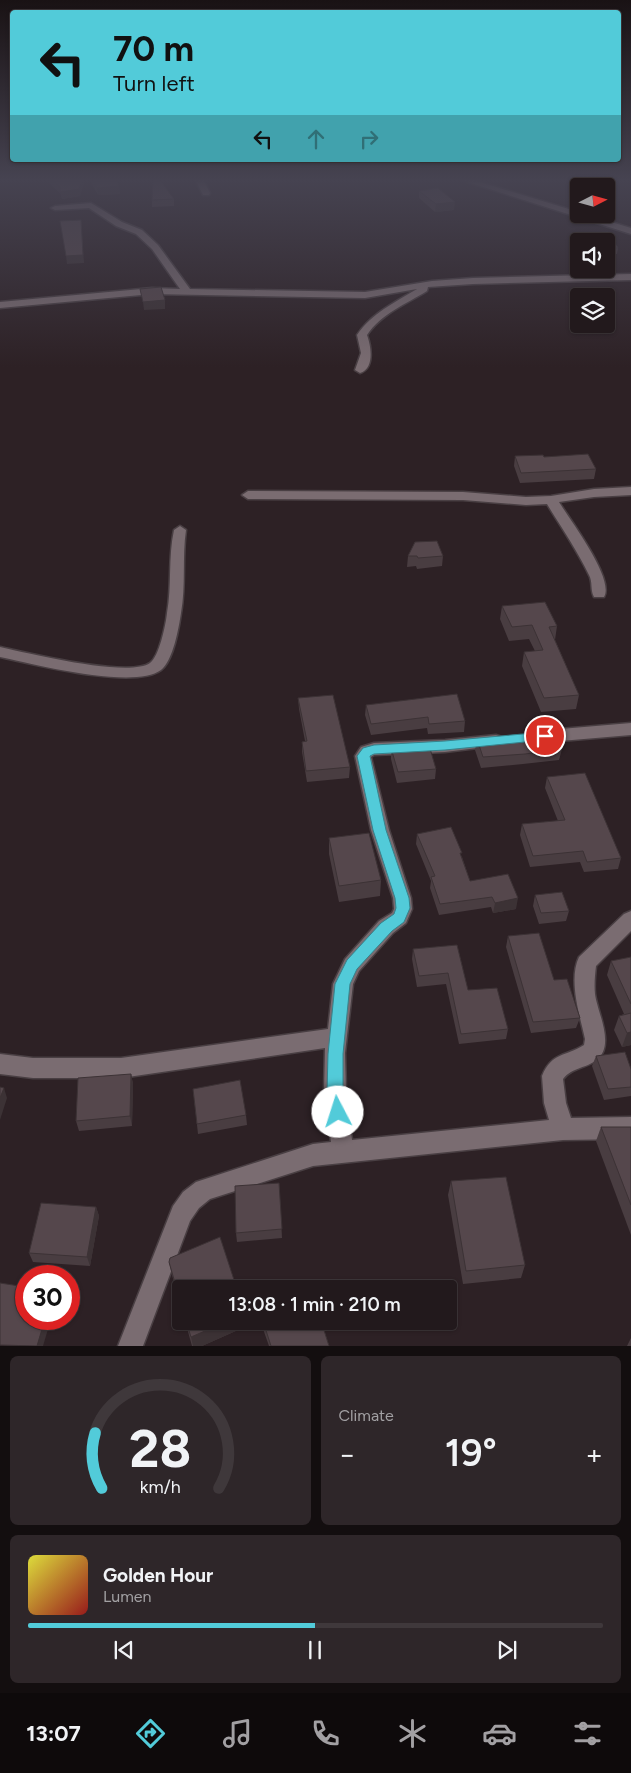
<!DOCTYPE html>
<html lang="en">
<head>
<meta charset="utf-8">
<style>
  :root { --surface:#22191c; --page:#2e2629; --text:#f1f3f6; --muted:#a2a0a3; --line:#3f383b; --accent:#52cbd9 }
  body { margin:0; font-family:Figtree,sans-serif; background:var(--page); color:var(--text); height:100vh; display:flex; flex-direction:column; font-size:19px; white-space:nowrap }
  * { box-sizing:border-box; margin:0 }
  p { font-size:16px; color:var(--muted) }
  .icon { flex:none; width:28px; height:28px; fill:none; stroke:currentColor; stroke-width:2; stroke-linecap:round; stroke-linejoin:round }
  .map { position:relative; height:1346px; overflow:hidden }
  .details { display:flex; flex-direction:column; gap:10px; padding:10px; background:#130e0f; flex:1 }
  .details>* { flex:none }
  .guide { position:absolute; left:10px; top:10px; width:611px; height:152px; border-radius:5px; box-shadow:0 1px 4px #0004,0 0 0 1px var(--line); background:#52cbd9; color:#111; overflow:hidden }
  .needle { width:32px; rotate:84deg }
  .tools { position:absolute; left:570px; top:178px; display:grid; gap:10px }
  .tools a { display:grid; place-items:center; width:45px; height:45px; border-radius:5px; background:var(--surface); box-shadow:0 1px 4px #0004,0 0 0 1px var(--line); font-size:25px }
  .speed { position:absolute; left:15px; top:1265px; display:flex; gap:10px; font-size:25px; font-weight:700; text-align:center }
  .speed>* { display:grid; place-content:center; width:65px; height:65px; border-radius:50%; background:var(--surface); box-shadow:0 1px 4px #0004,0 0 0 1px var(--line); line-height:1 }
  .speed .limit { border:8px solid #d22; background:#fff; color:#111 }
  .pin { position:absolute; display:grid; place-items:center; width:42px; height:42px; color:#fff; margin:-21px; border:2px solid #fff; border-radius:50%; box-shadow:0 1px 5px #0007 }
  .me { position:absolute; width:55px; margin:-28px; rotate:355deg; stroke-linejoin:round; filter:drop-shadow(0 0 4px #0008) }
  .turn { display:flex; align-items:center; gap:18px; height:105px; padding:0 20px; font-size:22px }
  .turn .icon { width:65px; height:65px; stroke-width:2.5 }
  .turn b { display:block; font-size:35px; line-height:42px }
  .lanes { display:flex; align-items:center; height:48px; padding:0 20px; background:#0003; justify-content:center; gap:25px; direction:ltr }
  .lanes .off { opacity:.35 }
  .big { font-size:38px; font-weight:600; line-height:1.1 }
  .details .widget { flex:1; display:flex; flex-direction:column; justify-content:center; gap:8px; min-width:0; padding:0 18px; border-radius:8px; background:var(--page) }
  .details .dial { align-items:center; gap:0 }
  .dial svg { height:130px; overflow:visible; fill:none; stroke:var(--line); stroke-width:7; stroke-linecap:round; text-anchor:middle }
  .dial text { fill:var(--text); stroke:none }
  .song { display:flex; align-items:center; gap:15px }
  .cover { width:60px; height:60px; border-radius:8px; background:linear-gradient(135deg,hsl(60 70% 55%),hsl(0 70% 35%)) }
  .played { height:5px; border-radius:2px; background:linear-gradient(90deg,var(--accent) 50%,var(--line) 50%) }
  .keys { display:flex; justify-content:space-around; direction:ltr }
  .heat { display:flex; justify-content:space-between; align-items:center; font-size:28px; direction:ltr }
  .details .tiles { flex:1; display:grid; gap:10px; grid-template-columns:1fr 1fr }
  .widget:last-child { grid-column:span 2 }
  .trip { position:absolute; left:172px; top:1280px; width:285px; height:50px; border-radius:5px; background:var(--surface); box-shadow:0 1px 4px #0004,0 0 0 1px var(--line); font-weight:600; line-height:50px; text-align:center }
  .tab-bar { display:flex; height:80px; justify-content:space-around; align-items:center; background:#0e0a0b; color:var(--muted) }
  .tab-bar .icon { width:35px; height:35px }
  .tab-bar .selected { color:var(--accent) }
  .tab-bar b { font-size:22px; color:var(--text) }
  .map>svg:first-child { display:block }
  .lines { fill:none; stroke-linecap:round; stroke-linejoin:round }
  .minor-casing { stroke:#493f43; stroke-width:3 }
  .minor { fill:#7a6c71; fill-rule:evenodd }
  .wall { fill:#493d41 }
  .shaded-wall { fill:#3c3235 }
  .building { fill:#55474c; stroke:#3c3235 }
  .route { fill:#52cbd9; stroke:#35848d }
</style>
</head>
<body>
<div class="map">
<svg width="631" height="1346" viewBox="0 0 631 1346">
  <rect width="100%" height="100%" fill="#2d2125"/>
  <g class="lines">
    <!-- minor casing -->
    <g class="minor-casing">
      <g id="minor">
        <polygon points="195,179 203,179 210,193 209,195 203,195"/>
        <polygon points="458,179 470,179 631,228 631,234"/>
        <path d="M91 203 122 222 142 230 158 245 190 289 365 292 432 281 473 278 631 274V280L473 284 428 287 427 291C406 304 381 314 367 335 371 346 375 368 360 373L355 370 361 353 357 335C372 313 394 303 417 289L365 298 152 294 0 308V302L152 288 180 289 152 249 136 234 116 226 89 208 55 210 51 208 55 206Z"/>
        <path d="M631 487V495L594 497 559 502C570 520 615 579 604 597H594C590 590 593 582 589 575 577 550 561 527 547 504L526 505 463 500 248 499 242 495 248 491 463 492 526 497 551 496 594 489Z"/>
        <path d="M180 526 186 530C182 557 186 586 181 613 179 627 173 661 161 670 134 690 33 664 0 657V647C27 653 129 678 150 663 159 657 166 624 167 613 172 586 168 557 174 530Z"/>
        <polygon points="631,723 631,735 537,743 531,741 529,737 531,733 537,731"/>
        <path d="M496 735 502 737 504 741 502 745 445 752 374 755 371 757 389 830 411 898 412 909 406 923 393 933 359 971 353 984 345 1053 346 1092 352 1140 549 1120 544 1103 542 1076C552 1052 565 1057 584 1045L585 1039C580 1016 568 980 579 957L624 914 631 911V931L596 966C595 975 594 985 595 994 597 1011 614 1042 599 1058 589 1068 572 1067 563 1079L566 1103 571 1118 631 1117V1139L563 1140 313 1166 210 1199 199 1208 190 1221 143 1346H118L173 1206 183 1192 196 1182 313 1144 331 1142 324 1092 325 1048 121 1078H33L0 1074V1054L33 1058H121L328 1029 333 984 345 959 379 921 392 913 394 909 393 898 371 830 355 756 361 747 374 743 445 740Z"/>
      </g>
    </g>
    <!-- minor -->
    <use href="#minor" class="minor"/>
  </g>
  <!-- wall -->
  <g class="wall">
    <polygon points="48,179 85,179 80,196 62,199 61,194 49,183"/>
    <polygon points="89,179 117,179 120,194 98,195"/>
    <polygon points="419,191 454,210 435,212 419,198"/>
    <polygon points="174,199 174,206 152,207 152,200"/>
    <polygon points="608,232 618,248 617,254 606,253 606,241 589,241 587,239 588,233"/>
    <polygon points="515,456 544,457 596,469 594,479 520,483 514,466"/>
    <polygon points="415,542 443,556 442,566 417,569 416,566 407,567 408,556"/>
    <polygon points="502,606 557,626 555,640 579,695 576,709 541,712 522,666 524,652 535,651 529,639 509,641 500,619"/>
    <polygon points="298,698 350,767 349,778 307,782 302,752 302,742 305,741 299,709"/>
    <polygon points="366,705 465,721 464,732 428,734 427,728 371,735 365,715"/>
    <polygon points="477,739 562,749 559,760 523,764 481,768 475,750"/>
    <polygon points="391,748 436,769 435,779 397,783 391,759"/>
    <polygon points="547,777 621,858 618,869 584,872 580,862 530,867 520,835 522,824 558,821 545,788"/>
    <polygon points="417,834 462,857 470,881 516,909 493,913 491,907 439,915 430,888 431,881 416,844"/>
    <polygon points="329,838 381,880 380,896 339,902 329,854"/>
    <polygon points="535,895 569,911 566,921 539,924 533,906"/>
    <polygon points="508,936 554,980 580,1018 576,1028 531,1033 506,947"/>
    <polygon points="457,945 468,990 508,1029 506,1039 459,1044 446,984 417,987 412,959 413,949"/>
    <polygon points="631,957 631,1045 622,1047 614,1030 619,1016 624,1014 607,975 611,961"/>
    <polygon points="596,1056 631,1069 631,1096 604,1100 592,1066"/>
    <polygon points="131,1074 133,1084 132,1126 79,1131 76,1121"/>
    <polygon points="193,1089 246,1115 247,1125 198,1134"/>
    <polygon points="601,1127 631,1127 631,1235 596,1141"/>
    <polygon points="451,1181 525,1265 521,1278 463,1284 448,1195"/>
    <polygon points="279,1183 282,1238 237,1242 236,1233"/>
    <polygon points="96,1207 99,1216 90,1266 33,1262 29,1253"/>
    <polygon points="169,1262 181,1289 181,1307 172,1275"/>
    <polygon points="185,1321 246,1321 247,1326 202,1346 192,1346"/>
    <polygon points="262,1321 321,1321 329,1346 269,1346 262,1326"/>
    <polygon points="631,1338 631,1346 627,1346"/>
  </g>
  <!-- shaded-wall -->
  <g class="shaded-wall">
    <polygon points="82,179 85,179 80,196 62,199 60,192"/>
    <polygon points="119,186 120,194 98,195 97,188"/>
    <polygon points="455,202 454,210 435,212 436,204"/>
    <polygon points="81,220 84,263 67,264 66,256"/>
    <polygon points="165,300 165,309 144,310 143,302"/>
    <polygon points="518,898 516,909 493,913 495,903"/>
    <polygon points="631,1032 631,1045 622,1047 627,1033"/>
    <polygon points="131,1074 133,1084 132,1126 130,1116"/>
    <polygon points="4,1088 7,1098 0,1120 0,1098"/>
    <polygon points="96,1207 99,1216 90,1266 87,1257"/>
    <polygon points="45,1319 51,1319 43,1346 37,1346"/>
    <polygon points="228,1321 246,1321 247,1326 202,1346 193,1346 191,1337"/>
  </g>
  <!-- building -->
  <g class="building">
    <polygon points="52,179 82,179 79,189 60,192 60,187"/>
    <polygon points="92,179 117,179 119,186 97,188"/>
    <polygon points="153,179 159,179 174,199 152,200"/>
    <polygon points="438,188 455,202 436,204 419,191"/>
    <polygon points="81,220 83,255 66,256 60,221"/>
    <polygon points="608,232 618,248 606,247 606,241 594,241 588,233"/>
    <polygon points="161,287 165,300 143,302 140,289"/>
    <polygon points="588,454 596,469 521,473 515,456 543,455 544,457"/>
    <polygon points="437,541 443,556 418,558 417,556 408,556 415,542"/>
    <polygon points="545,602 557,626 549,627 579,695 544,698 524,652 543,650 532,625 512,627 502,606"/>
    <polygon points="457,694 465,721 429,724 428,717 371,724 366,705"/>
    <polygon points="333,695 350,767 306,771 302,742 307,741 298,698"/>
    <polygon points="554,733 562,749 525,754 483,757 477,739"/>
    <polygon points="429,745 436,769 398,772 391,748"/>
    <polygon points="585,773 621,858 587,862 583,851 533,856 522,824 565,820 547,777"/>
    <polygon points="451,827 462,853 460,853 470,881 508,874 518,898 495,903 492,897 440,904 431,877 435,876 417,834"/>
    <polygon points="369,833 381,880 339,886 329,838"/>
    <polygon points="562,892 569,911 541,913 535,895"/>
    <polygon points="539,933 554,980 567,979 580,1018 533,1022 508,936"/>
    <polygon points="457,945 468,990 497,988 508,1029 461,1034 448,973 419,976 413,949"/>
    <polygon points="631,957 631,1004 611,961"/>
    <polygon points="631,1013 631,1032 627,1033 619,1016"/>
    <polygon points="625,1052 631,1069 631,1087 608,1089 596,1056"/>
    <polygon points="131,1074 130,1116 76,1121 78,1078"/>
    <polygon points="240,1080 246,1115 197,1124 193,1089"/>
    <polygon points="0,1087 4,1088 0,1098"/>
    <polygon points="601,1127 631,1127 631,1205"/>
    <polygon points="506,1177 525,1265 466,1271 451,1181"/>
    <polygon points="279,1183 282,1229 236,1233 235,1186"/>
    <polygon points="41,1203 96,1207 87,1257 29,1253"/>
    <polygon points="220,1237 237,1289 181,1289 181,1304 169,1262 170,1258"/>
    <polygon points="307,1280 310,1289 297,1289"/>
    <polygon points="0,1283 26,1287 26,1319 45,1319 37,1346 0,1345"/>
    <polygon points="186,1321 228,1321 191,1337"/>
    <polygon points="263,1321 321,1321 329,1346 271,1346"/>
  </g>
  <!-- sky -->
  <linearGradient id="sky" x2="0" y2="1"><stop stop-color="#191214"/><stop offset="0.49" stop-color="#464351"/><stop offset="1" stop-color="#464351" stop-opacity="0"/></linearGradient>
  <rect width="631" height="367" fill="url(#sky)"/>
  <!-- route -->
  <polygon class="route" points="545,732 551,736 545,740 445,750 374,754 370,756 386,830 409,898 410,908 404,922 392,931 357,969 350,984 343,1054 343,1092 346,1112 343,1118 338,1120 332,1118 327,1092 328,1054 335,984 347,960 381,923 394,914 396,908 395,898 373,830 357,756 363,748 374,745 445,741"/>
</svg>
<div class="tools">
<a><svg class="needle" viewBox="-14 -14 28 28"><path d="M0-13l5 13h-10z" fill="#e53935"/><path d="M0 13l5-13h-10z" fill="#a2a0a3"/></svg></a>
<a><svg class="icon" aria-label="sound" viewBox="0 0 24 24"><path d="M4 9h4l5-4v14l-5-4H4zM17 9q2 3 0 6"/></svg></a>
<a><svg class="icon" aria-label="layers" viewBox="0 0 24 24"><path d="M12 4l9 5-9 5-9-5zM3 14l9 5 9-5"/></svg></a>
</div>
<div class="speed"><div class="limit">30</div></div>
<div class="pin" style="left:545px;top:736px;background:#d93025"><svg class="icon" aria-label="arrive" viewBox="0 0 24 24"><path d="M6 21V4h12l-3 4 3 4H6"/></svg></div>
<svg class="me" style="left:338px;top:1112px" viewBox="-20 -20 40 40"><circle r="19" fill="#fff"/><path d="M0-13L10 11 0 6-10 11z" fill="#52cbd9"/></svg>
<div class="trip">13:08 · 1 min · 210 m</div>
<div class="guide">
<div class="turn"><svg class="icon" aria-label="left" viewBox="0 0 24 24"><path d="M17 20v-9H6M10 6l-5 5 5 5"/></svg><div><b>70 m</b>Turn left</div></div>
<div class="lanes"><svg class="icon" aria-label="left" viewBox="0 0 24 24"><path d="M17 20v-9H6M10 6l-5 5 5 5"/></svg><svg class="icon off" aria-label="ahead" viewBox="0 0 24 24"><path d="M12 20V5M6 11l6-6 6 6"/></svg><svg class="icon off" aria-label="right" viewBox="0 0 24 24"><path d="M7 20v-9h11M14 6l5 5-5 5"/></svg></div>
</div>
</div>
<section class="details">
<div class="tiles">
<div class="widget dial"><svg viewBox="0 0 100 80">
<path d="M14 69A42 42 0 1 1 86 69"/>
<path d="M14 69A42 42 0 0 1 10 35" stroke="#52cbd9"/>
<text x="50" y="56" font-size="32" font-weight="700">28</text>
<text x="50" y="72" font-size="11">km/h</text>
</svg></div>
<div class="widget"><p>Climate</p>
<div class="heat"><a>−</a><b class="big">19°</b><a>+</a></div>
</div>
<div class="widget">
<div class="song"><i class="cover"></i><div><b>Golden Hour</b><p>Lumen</p></div></div>
<div class="played"></div>
<div class="keys"><svg class="icon" aria-label="previous" viewBox="0 0 24 24"><path d="M18 5L8 12l10 7zM5 5v14"/></svg><svg class="icon" aria-label="pause" viewBox="0 0 24 24"><path d="M8 5v14M16 5v14"/></svg><svg class="icon" aria-label="next" viewBox="0 0 24 24"><path d="M6 5l10 7-10 7zM19 5v14"/></svg></div>
</div>
</div>
</section>
<nav class="tab-bar">
<b>13:07</b>
<svg class="icon selected" aria-label="directions" viewBox="0 0 24 24"><path d="M12 3l9 9-9 9-9-9zM9 14v-3h6M13 9l2 2-2 2"/></svg>
<svg class="icon" aria-label="music" viewBox="0 0 24 24"><path d="M9 18V5l10-2v13"/><circle cx="6" cy="18" r="3"/><circle cx="16" cy="16" r="3"/></svg>
<svg class="icon" aria-label="phone" viewBox="0 0 24 24"><path d="M5 4h4l2 5-3 2q2 4 5 5l2-3 5 2v4C11 20 4 13 5 4z"/></svg>
<svg class="icon" aria-label="climate" viewBox="0 0 24 24"><path d="M12 3v18M4 7l16 10M4 17L20 7"/></svg>
<svg class="icon" aria-label="car" viewBox="0 0 24 24"><path d="M5 17H2v-5l4-1 3-4h7l3 4 3 1v5h-3M9 17h6M6 11h13"/><circle cx="7" cy="17" r="2"/><circle cx="17" cy="17" r="2"/></svg>
<svg class="icon" aria-label="filters" viewBox="0 0 24 24"><path d="M4 7h16M4 17h16"/><circle cx="9" cy="7" r="2"/><circle cx="15" cy="17" r="2"/></svg>
</nav>
</body>
</html>
